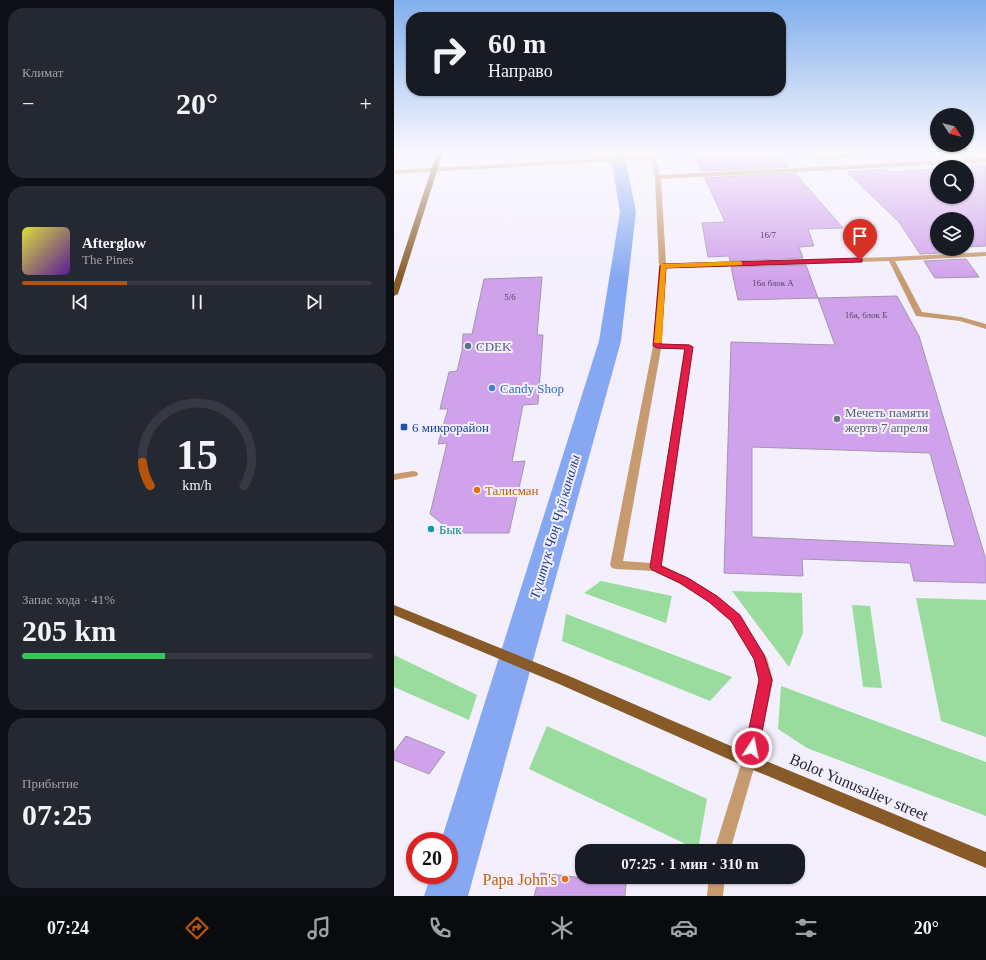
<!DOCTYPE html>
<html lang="ru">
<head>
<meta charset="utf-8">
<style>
  :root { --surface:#171b24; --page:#242831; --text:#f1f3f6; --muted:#9ea1a6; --line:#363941; --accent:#b45309 }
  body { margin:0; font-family:Georgia,serif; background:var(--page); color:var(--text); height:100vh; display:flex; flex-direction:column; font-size:15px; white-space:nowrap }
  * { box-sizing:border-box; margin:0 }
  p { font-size:13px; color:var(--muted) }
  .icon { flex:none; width:22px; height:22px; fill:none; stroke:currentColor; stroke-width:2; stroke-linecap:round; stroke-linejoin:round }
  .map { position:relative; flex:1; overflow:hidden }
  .sheet { display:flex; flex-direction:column; gap:8px; padding:8px; background:#0d0f14; width:394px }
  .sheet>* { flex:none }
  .banner { position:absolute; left:12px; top:12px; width:380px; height:84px; border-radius:16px; box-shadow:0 1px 3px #0004; background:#171b24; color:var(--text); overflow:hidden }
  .needle { width:26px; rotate:125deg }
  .controls { position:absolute; left:536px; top:108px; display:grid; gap:8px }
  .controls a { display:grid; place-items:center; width:44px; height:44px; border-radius:50%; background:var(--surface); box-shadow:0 1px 3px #0004; font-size:20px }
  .speed { position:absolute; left:12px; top:832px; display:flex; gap:8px; font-size:20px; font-weight:700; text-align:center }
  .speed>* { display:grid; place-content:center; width:52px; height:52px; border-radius:50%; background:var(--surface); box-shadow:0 1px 3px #0004; line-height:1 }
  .speed .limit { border:6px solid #d22; background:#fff; color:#111 }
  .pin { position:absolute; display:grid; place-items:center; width:34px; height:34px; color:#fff; margin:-41px -17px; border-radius:50% 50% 50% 0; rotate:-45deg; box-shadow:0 0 4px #0007 }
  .pin .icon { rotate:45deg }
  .me { position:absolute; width:44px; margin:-22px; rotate:11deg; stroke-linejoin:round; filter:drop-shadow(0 0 3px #0008) }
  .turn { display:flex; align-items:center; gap:14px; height:84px; padding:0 16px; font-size:18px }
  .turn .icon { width:52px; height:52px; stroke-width:2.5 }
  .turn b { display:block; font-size:28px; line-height:34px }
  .big { font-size:30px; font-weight:800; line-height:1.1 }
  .sheet .tile { flex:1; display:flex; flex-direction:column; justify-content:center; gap:6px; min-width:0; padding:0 14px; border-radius:16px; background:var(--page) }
  .sheet .dial { align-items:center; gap:0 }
  .dial svg { height:104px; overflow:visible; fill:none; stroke:var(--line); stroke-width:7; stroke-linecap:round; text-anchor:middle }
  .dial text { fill:var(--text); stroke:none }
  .song { display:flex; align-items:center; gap:12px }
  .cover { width:48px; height:48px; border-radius:6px; background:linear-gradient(135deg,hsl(60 70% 55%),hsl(270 70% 35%)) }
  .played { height:4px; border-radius:2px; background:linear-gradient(90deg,var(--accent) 30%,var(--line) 30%) }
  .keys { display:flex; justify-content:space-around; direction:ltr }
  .heat { display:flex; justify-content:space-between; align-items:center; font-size:22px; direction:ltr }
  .charge { height:6px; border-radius:3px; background:linear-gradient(90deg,#34c759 41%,var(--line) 0) }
  .trip { position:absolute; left:181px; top:844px; width:230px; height:40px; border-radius:16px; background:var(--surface); box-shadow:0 1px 3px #0004; font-weight:800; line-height:40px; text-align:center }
  .tabs { display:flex; height:64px; justify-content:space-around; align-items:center; background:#090b0e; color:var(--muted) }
  .tabs .icon { width:28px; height:28px }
  .tabs .active { color:var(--accent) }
  .tabs b { font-size:18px; color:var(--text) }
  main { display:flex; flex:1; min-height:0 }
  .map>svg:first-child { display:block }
  .green { fill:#9adc9d }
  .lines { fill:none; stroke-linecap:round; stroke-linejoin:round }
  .canal { fill:#86a8f2; fill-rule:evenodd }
  .building { fill:#d1a2ec; stroke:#a296aa; fill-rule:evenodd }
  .lane { fill:#c69b6f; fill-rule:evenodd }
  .street { fill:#c69b6f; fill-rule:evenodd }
  .primary { fill:#875a27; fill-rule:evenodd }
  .route { fill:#e11d48; stroke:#92132f }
  .slow { fill:#f59e0b }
  .service-dot { fill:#5c6f8a; stroke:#f3effd; stroke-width:1.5 }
  .shop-dot { fill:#3f7fe0; stroke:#f3effd; stroke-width:1.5 }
  .worship-dot { fill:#6b7280; stroke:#f3effd; stroke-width:1.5 }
  .transit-dot { fill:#1a4fb4; stroke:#f3effd; stroke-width:1.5 }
  .food-dot { fill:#e8710a; stroke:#f3effd; stroke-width:1.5 }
  .culture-dot { fill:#0f9aa8; stroke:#f3effd; stroke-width:1.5 }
  .labels { text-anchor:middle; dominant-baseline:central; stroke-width:4; stroke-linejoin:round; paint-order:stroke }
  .far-number-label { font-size:9px; fill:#53455e }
  .service-label { font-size:13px; fill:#4e5e75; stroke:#f3effd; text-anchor:start }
  .shop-label { font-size:13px; fill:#366cbe; stroke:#f3effd; text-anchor:start }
  .worship-label { font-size:13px; fill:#5b616d; stroke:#f3effd; text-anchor:start }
  .transit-label { font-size:13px; fill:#164399; stroke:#f3effd; text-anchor:start }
  .food-label { font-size:13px; fill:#c56008; stroke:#f3effd; text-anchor:start }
  .culture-label { font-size:13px; fill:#0d838f; stroke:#f3effd; text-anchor:start }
  .water-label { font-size:14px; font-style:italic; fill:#1d3c90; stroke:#f3effd }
  .near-street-label { font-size:16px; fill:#29262f; stroke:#f3effd }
  .near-food-label { font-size:16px; fill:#c56008; stroke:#f3effd; text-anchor:end }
</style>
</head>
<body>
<main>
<section class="sheet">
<div class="tile"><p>Климат</p>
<div class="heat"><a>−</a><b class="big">20°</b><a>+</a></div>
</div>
<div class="tile">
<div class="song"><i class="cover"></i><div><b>Afterglow</b><p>The Pines</p></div></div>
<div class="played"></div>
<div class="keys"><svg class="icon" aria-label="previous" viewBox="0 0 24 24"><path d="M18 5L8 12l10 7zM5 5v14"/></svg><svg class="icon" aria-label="pause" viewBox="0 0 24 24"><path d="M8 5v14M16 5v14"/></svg><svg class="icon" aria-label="next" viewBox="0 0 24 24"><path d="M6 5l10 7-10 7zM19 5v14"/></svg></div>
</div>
<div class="tile dial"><svg viewBox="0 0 100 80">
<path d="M14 69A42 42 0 1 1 86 69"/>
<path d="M14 69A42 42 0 0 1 8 51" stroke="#b45309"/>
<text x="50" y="56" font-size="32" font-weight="700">15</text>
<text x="50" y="72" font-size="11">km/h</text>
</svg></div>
<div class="tile"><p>Запас хода · 41%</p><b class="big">205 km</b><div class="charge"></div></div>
<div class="tile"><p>Прибытие</p><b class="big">07:25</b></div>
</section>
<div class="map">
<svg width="592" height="896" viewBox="0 0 592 896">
  <rect width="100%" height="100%" fill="#f3effd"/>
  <!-- green -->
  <g class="green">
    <polygon points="207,581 278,596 272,623 190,593"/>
    <polygon points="338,591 408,593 409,633 395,667"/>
    <polygon points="522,598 592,600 592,737 547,721"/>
    <polygon points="458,605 476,606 488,688 469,687"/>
    <polygon points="172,614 338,677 316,701 168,641"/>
    <polygon points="0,655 83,695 75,720 0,687"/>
    <polygon points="387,686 592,762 592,816 413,748 384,729"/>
    <polygon points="153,726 313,799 304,850 135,769"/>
  </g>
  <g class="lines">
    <!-- canal -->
    <polygon class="canal" points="216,152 230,152 242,212 227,341 74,896 30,896 37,875 55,875 55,841 47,841 205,341 226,212"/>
  </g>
  <!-- building -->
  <g class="building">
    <polygon points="299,152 383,152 395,167 308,171"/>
    <polygon points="592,166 592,246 573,247 573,219 543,219 543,249 565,249 567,252 526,254 505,222 453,172 491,169 494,172 543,169 543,197 573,197 573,167 569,167"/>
    <polygon points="401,173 449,228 414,229 420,246 405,247 409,258 336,261 335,256 314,257 308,223 331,222 311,178"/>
    <polygon points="572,259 585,277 541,278 530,261"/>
    <polygon points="412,265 424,298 344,300 337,267"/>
    <polygon points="148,277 143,335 149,335 144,404 129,405 118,462 131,461 115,533 60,533 36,514 53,443 44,444 54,409 46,409 55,372 63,371 68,351 69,334 78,334 90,279"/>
    <path d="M503 296 525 336 592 560V583L520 581 516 563 408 559 409 576 330 573 337 342 441 345 424 298ZM358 447 536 453 561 546 358 537Z"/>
    <polygon points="12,736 51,752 35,774 0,760 0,752"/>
    <polygon points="147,873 232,883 231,896 140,896"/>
  </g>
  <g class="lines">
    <!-- lane -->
    <g class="lane">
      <path d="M254 152H260L266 175 592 158V162L267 179 272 264 497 257 592 252V256L501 261 528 312 567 317 592 324V329L566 321 522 316 495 261 272 268 267 344H295L299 347 268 565 294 578 323 596 345 615 373 658 379 680 362 761 360 766 355 768 350 766 348 761 365 680 360 659 337 621 315 602 286 584 260 571 222 569 218 568 216 565 259 346 265 266 261 177 257 159 0 174V170L256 156ZM267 349H290L257 563 229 561Z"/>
      <polygon points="418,152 423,152 427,156 462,154 462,152 468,152 468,155 465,157 426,160"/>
      <polygon points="19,471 23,472 24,474 23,476 0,480 0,474"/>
    </g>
    <!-- street -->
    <g class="street">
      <polygon points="355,754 360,756 362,761 336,851 320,851 348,761 350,756"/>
      <polygon points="315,877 331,877 329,896 313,896"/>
    </g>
    <!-- primary -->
    <g class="primary">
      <polygon points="43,152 49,152 4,294 0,296 0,283"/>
      <polygon points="0,605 175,676 360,756 592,852 592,868 350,766 165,684 0,615"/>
    </g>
  </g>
  <!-- sky -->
  <linearGradient id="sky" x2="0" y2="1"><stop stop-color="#81afec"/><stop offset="0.55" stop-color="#faf8fe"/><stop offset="1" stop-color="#faf8fe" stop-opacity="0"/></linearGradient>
  <rect width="592" height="278" fill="url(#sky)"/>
  <!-- route -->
  <polygon class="route" points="466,258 468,259 468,262 272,268 267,344 295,345 299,347 267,566 294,578 323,596 346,615 370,655 378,680 365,748 363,752 358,754 353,752 351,748 365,680 360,659 337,621 315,602 286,583 258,570 256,567 291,349 263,348 259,346 266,266 269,264"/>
  <!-- slow -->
  <polygon class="slow" points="346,261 348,262 348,265 272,268 268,342 267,343 261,343 260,342 267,264"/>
  <!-- markers -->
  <circle class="service-dot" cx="74" cy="346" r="4"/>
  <circle class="shop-dot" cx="98" cy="388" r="4"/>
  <circle class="worship-dot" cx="443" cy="419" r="4"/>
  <rect class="transit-dot" x="6" y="423" width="8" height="8" rx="2"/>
  <g class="food-dot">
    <circle cx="83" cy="490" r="4"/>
    <circle cx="171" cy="879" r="4"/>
  </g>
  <circle class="culture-dot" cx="37" cy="529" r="4"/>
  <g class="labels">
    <!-- far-number labels -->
    <g class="far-number-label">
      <text x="374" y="235">16/7</text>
      <text x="379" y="283">16а блок А</text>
      <text x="116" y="297">5/6</text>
      <text x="472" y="315">16а, блок Б</text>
    </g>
    <!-- service labels -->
    <g class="service-label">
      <text x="82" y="346">CDEK</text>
    </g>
    <!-- shop labels -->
    <g class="shop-label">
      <text x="106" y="388">Candy Shop</text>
    </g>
    <!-- worship labels -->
    <g class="worship-label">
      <text x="451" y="412">Мечеть памяти<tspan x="451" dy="15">жертв 7 апреля</tspan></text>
    </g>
    <!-- transit labels -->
    <g class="transit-label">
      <text x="18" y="427">6 микрорайон</text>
    </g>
    <!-- food labels -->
    <g class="food-label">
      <text x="91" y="490">Талисман</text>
    </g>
    <!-- culture labels -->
    <g class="culture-label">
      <text x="45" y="529">Бык</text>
    </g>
    <!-- water labels -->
    <g class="water-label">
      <text transform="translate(161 527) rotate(-74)">Түштүк Чоң Чүй каналы</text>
    </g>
    <!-- near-street labels -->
    <g class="near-street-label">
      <text transform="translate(465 787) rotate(23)">Bolot Yunusaliev street</text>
    </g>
    <!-- near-food labels -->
    <g class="near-food-label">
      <text x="163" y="879">Papa John's</text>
    </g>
  </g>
</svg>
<div class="controls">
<a><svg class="needle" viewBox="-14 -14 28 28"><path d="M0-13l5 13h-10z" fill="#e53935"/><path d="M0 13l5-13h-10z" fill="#9ea1a6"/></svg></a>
<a><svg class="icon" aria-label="search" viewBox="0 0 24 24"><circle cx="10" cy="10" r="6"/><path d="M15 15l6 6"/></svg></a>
<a><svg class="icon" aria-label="layers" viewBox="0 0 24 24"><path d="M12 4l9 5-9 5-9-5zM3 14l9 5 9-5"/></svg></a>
</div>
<div class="speed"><div class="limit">20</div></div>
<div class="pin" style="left:466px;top:260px;background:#d93025"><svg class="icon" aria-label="arrive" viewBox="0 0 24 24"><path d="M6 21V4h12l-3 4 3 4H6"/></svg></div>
<svg class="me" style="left:358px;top:748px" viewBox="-20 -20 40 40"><circle r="17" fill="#e11d48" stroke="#fff" stroke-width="3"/><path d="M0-11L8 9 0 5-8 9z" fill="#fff"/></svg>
<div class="trip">07:25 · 1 мин · 310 m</div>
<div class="banner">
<div class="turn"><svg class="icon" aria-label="right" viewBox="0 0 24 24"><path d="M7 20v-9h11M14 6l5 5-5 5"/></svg><div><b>60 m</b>Направо</div></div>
</div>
</div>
</main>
<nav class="tabs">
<b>07:24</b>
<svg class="icon active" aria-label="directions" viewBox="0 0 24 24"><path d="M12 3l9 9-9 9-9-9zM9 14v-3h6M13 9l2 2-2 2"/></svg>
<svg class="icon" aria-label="music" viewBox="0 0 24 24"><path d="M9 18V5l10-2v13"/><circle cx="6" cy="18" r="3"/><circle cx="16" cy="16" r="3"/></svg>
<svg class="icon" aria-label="phone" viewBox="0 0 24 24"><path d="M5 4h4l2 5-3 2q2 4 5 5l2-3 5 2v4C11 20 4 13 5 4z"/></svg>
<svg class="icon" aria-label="climate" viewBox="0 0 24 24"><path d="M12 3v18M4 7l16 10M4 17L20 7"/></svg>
<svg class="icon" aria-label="car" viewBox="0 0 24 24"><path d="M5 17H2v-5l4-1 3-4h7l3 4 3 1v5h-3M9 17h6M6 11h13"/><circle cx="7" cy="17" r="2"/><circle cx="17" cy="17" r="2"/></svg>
<svg class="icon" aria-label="filters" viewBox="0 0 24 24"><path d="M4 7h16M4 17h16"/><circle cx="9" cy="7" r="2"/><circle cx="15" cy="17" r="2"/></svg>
<b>20°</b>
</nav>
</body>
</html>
